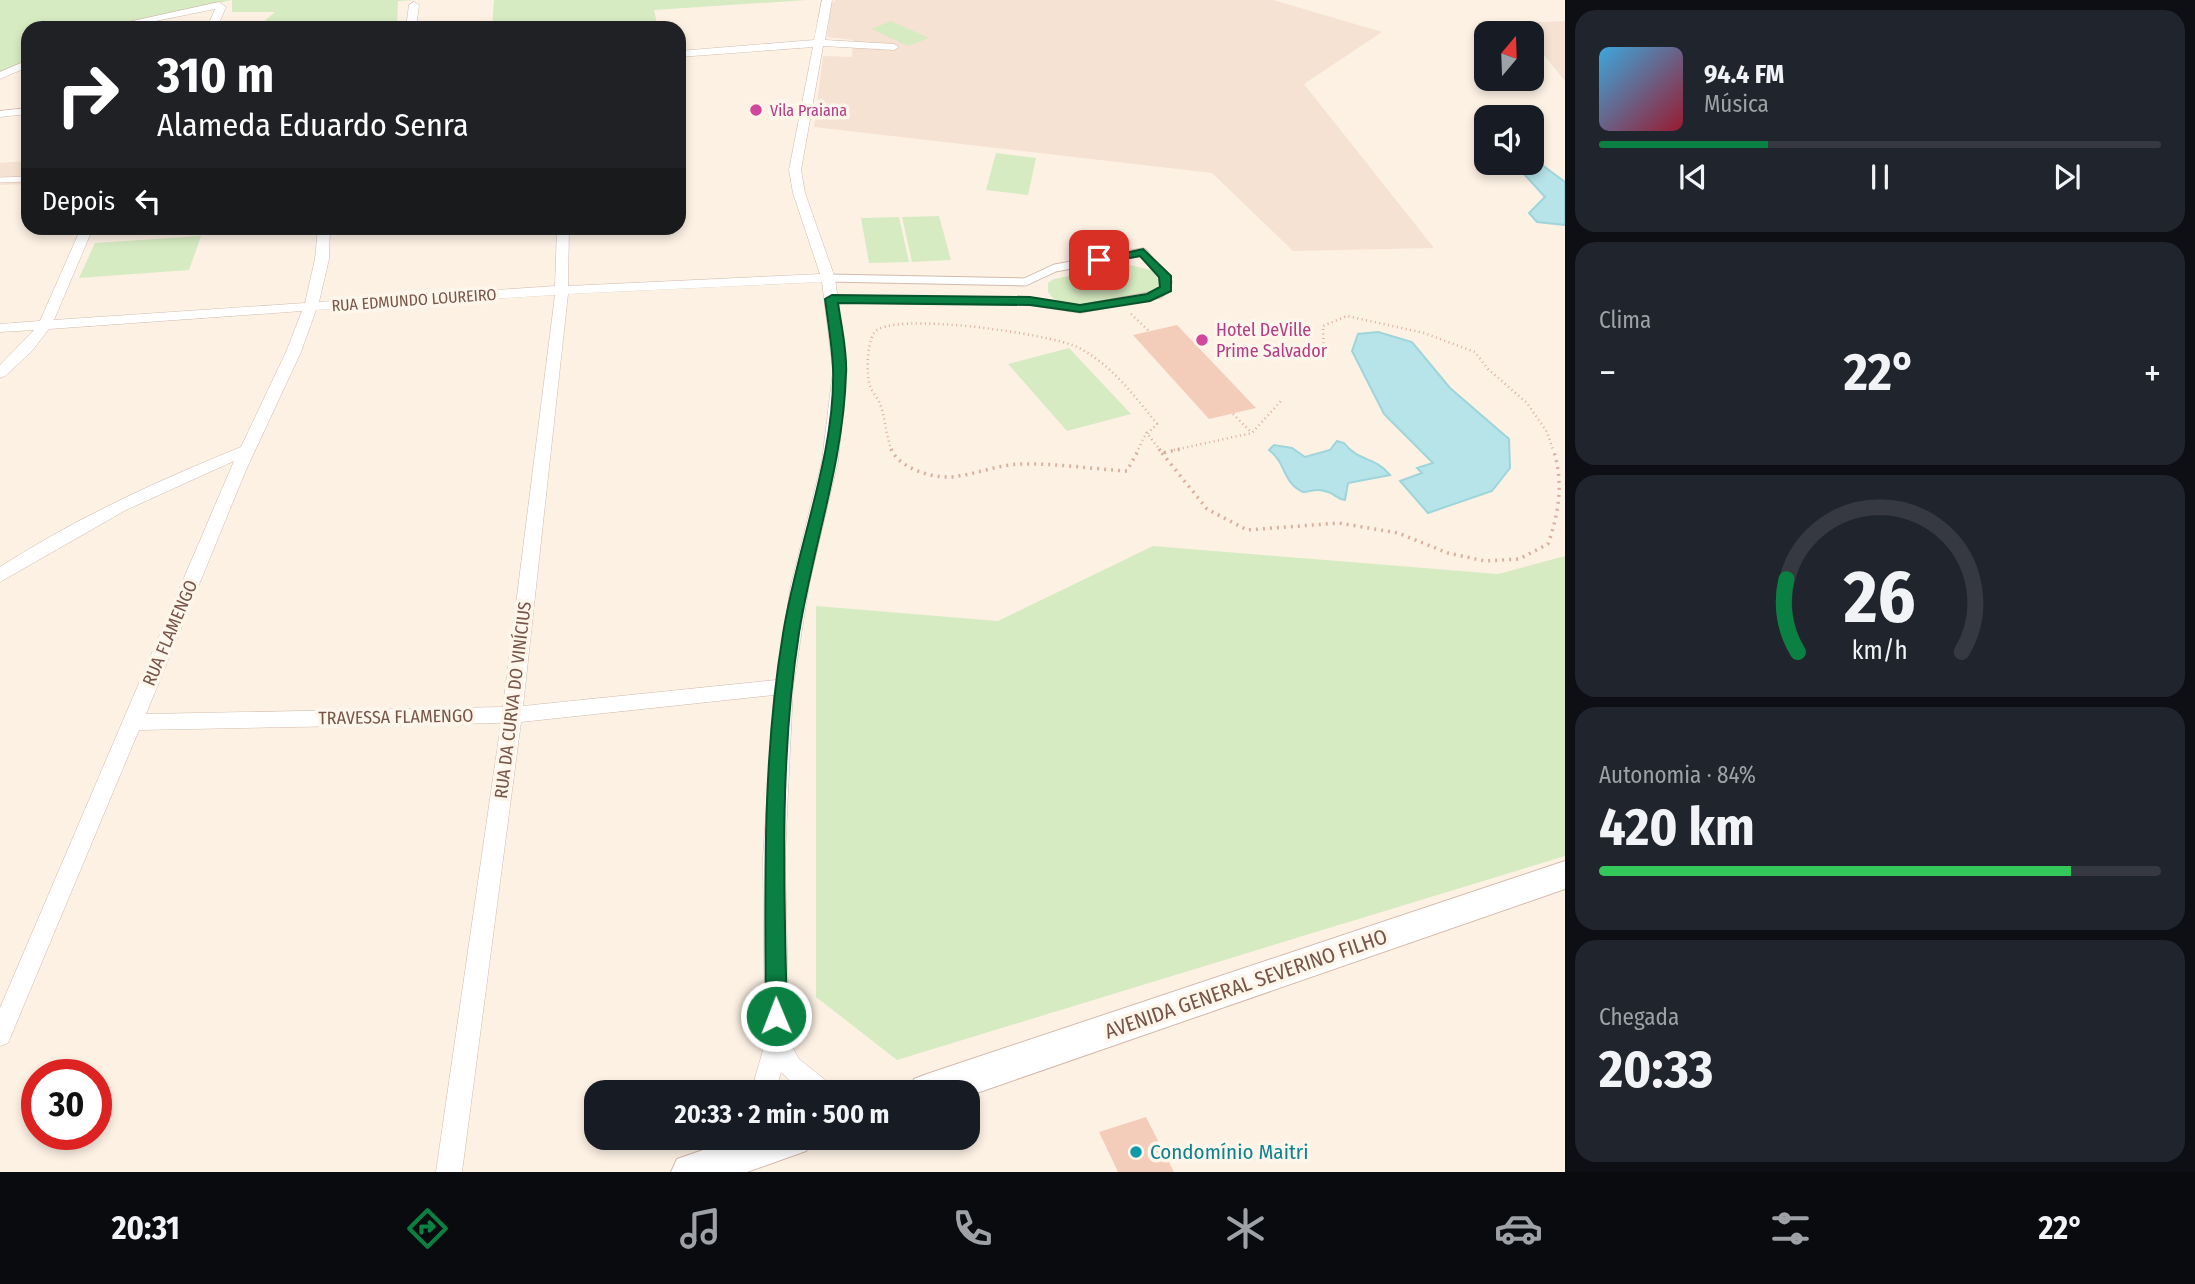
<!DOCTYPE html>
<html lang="pt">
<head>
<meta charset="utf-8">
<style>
  :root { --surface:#171b24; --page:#20242c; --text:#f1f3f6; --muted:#9ea1a6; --line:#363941; --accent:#0b8043 }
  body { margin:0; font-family:"Fira Sans Condensed",sans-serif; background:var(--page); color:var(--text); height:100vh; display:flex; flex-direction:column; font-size:26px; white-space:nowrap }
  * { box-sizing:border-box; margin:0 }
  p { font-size:23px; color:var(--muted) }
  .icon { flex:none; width:38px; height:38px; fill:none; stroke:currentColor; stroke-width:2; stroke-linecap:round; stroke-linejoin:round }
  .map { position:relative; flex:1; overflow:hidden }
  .details { display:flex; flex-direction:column; gap:10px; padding:10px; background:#0d0f14; width:630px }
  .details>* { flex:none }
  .guide { position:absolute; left:21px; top:21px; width:665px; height:214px; border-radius:21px; box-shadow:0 4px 10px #0003; background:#202124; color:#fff; overflow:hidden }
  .needle { width:46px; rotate:19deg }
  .fabs { position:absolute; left:1474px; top:21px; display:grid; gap:14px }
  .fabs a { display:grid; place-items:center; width:70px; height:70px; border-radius:14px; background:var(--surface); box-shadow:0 4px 10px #0003; font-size:35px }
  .speed { position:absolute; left:21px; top:1059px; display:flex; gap:14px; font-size:35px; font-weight:700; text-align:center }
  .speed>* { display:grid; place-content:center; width:91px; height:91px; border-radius:50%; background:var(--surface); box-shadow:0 4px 10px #0003; line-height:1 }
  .speed .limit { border:10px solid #d22; background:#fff; color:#111 }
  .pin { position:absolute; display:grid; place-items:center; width:60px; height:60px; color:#fff; margin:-30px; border-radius:14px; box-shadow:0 4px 10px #0006 }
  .me { position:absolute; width:77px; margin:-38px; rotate:359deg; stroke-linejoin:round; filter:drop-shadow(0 0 5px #0008) }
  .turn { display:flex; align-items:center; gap:24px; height:147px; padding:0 21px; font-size:32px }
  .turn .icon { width:91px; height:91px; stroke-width:2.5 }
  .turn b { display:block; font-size:49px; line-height:60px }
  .then { display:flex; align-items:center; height:66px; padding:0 21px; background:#0003; gap:14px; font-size:26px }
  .big { font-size:52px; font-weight:700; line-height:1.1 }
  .details .card { flex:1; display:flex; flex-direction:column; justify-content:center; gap:10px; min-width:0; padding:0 24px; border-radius:21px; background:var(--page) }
  .details .dial { align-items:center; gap:0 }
  .dial svg { height:182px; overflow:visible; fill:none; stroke:var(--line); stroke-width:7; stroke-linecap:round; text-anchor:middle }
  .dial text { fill:var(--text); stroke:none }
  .song { display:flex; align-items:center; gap:21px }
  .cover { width:84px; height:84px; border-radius:10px; background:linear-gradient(135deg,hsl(200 70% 55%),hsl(350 70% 35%)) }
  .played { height:7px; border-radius:4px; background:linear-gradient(90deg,var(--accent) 30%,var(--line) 30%) }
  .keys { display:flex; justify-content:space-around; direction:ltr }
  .heat { display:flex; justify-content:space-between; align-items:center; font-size:38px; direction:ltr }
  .charge { height:10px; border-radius:5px; background:linear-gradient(90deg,#34c759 84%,var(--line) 0) }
  .trip { position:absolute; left:584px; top:1080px; width:396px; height:70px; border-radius:21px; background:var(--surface); box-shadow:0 4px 10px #0003; font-weight:700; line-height:70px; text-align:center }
  .menu { display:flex; height:112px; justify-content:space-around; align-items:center; background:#090b0e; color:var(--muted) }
  .menu .icon { width:49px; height:49px }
  .menu .active { color:var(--accent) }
  .menu b { font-size:32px; color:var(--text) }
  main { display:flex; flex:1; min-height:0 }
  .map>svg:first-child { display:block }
  .residential { fill:#f5e2d2 }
  .green { fill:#d6ebc2 }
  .water { fill:#b7e4e8; stroke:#9dd5da; stroke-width:2 }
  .building { fill:#f4cdba }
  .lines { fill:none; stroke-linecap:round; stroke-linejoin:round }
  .service-far1-casing { stroke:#d1baac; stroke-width:6 }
  .service-casing { stroke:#d1baac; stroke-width:9 }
  .minor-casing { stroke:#d1baac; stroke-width:1 }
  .secondary-casing { stroke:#d4b9aa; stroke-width:2 }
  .path-far1 { stroke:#d9b09d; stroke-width:2.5; stroke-dasharray:1 3.5; stroke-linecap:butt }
  .path { stroke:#d9b09d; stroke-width:3.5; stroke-dasharray:2 5; stroke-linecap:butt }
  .service-far1 { stroke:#fff; stroke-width:5 }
  .service { stroke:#fff; stroke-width:7 }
  .minor { fill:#fff; fill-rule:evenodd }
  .secondary { fill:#fff; fill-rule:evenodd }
  .route { fill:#0b8043; stroke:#07532c; stroke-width:2 }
  .hotel-dot { fill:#d1479c; stroke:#fff6eb; stroke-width:2.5 }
  .culture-dot { fill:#0f9aa8; stroke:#fff6eb; stroke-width:2.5 }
  .labels { text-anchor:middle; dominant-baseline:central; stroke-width:7; stroke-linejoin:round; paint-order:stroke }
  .far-hotel-label { font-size:16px; fill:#b23c85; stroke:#fff6eb; text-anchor:start }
  .far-street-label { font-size:16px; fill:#775548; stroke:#fff6eb }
  .hotel-label { font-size:18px; fill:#b23c85; stroke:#fff6eb; text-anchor:start }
  .street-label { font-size:18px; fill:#775548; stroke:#fff6eb }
  .near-street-label { font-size:21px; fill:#775548; stroke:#fff6eb }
  .near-culture-label { font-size:21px; fill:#0d838f; stroke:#fff6eb; text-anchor:start }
</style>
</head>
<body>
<main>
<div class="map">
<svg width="1565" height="1172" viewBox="0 0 1565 1172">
  <rect width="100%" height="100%" fill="#fdf1e4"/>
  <!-- residential -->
  <g class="residential">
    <polygon points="836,0 1273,0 1382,32 1304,84 1434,248 1293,251 1212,173 814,127 823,56 852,57 853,40 827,37 831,3"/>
    <polygon points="1565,21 1565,81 1531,39 1531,33 1526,33 1518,23"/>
    <polygon points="28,161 28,184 0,185 0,163"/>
  </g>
  <!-- green -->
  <g class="green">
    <polygon points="0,0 417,0 398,1 397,28 256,28 275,12 232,12 232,0 106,28 28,28 28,63 0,76"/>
    <polygon points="494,0 808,0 654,10 658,28 492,28"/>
    <polygon points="891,21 929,38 908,46 871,29"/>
    <polygon points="996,153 1036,158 1028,195 986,190"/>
    <polygon points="939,216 951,260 912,262 902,217"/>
    <polygon points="899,217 909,262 869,263 861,218"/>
    <polygon points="201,236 189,270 79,278 95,243"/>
    <path d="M1126 264 1151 270 1164 280 1159 292C1129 298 1070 323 1048 292V283L1054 279Z"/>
    <polygon points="1069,348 1131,414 1067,431 1008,364"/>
    <polygon points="1153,546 1498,574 1565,556 1565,856 897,1060 816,997 816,606 998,621"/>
  </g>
  <!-- water -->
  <g class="water">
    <polygon points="1534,159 1565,182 1565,225 1537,222 1529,213 1545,197 1524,174"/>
    <polygon points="1378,332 1412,342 1450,388 1509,439 1510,468 1492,491 1428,513 1400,481 1422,473 1417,468 1433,463 1384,414 1352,351 1358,334"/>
    <path d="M1337 441 1344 443C1360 463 1373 455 1390 475L1348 483 1345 500C1337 499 1335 494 1328 492 1317 488 1313 491 1303 492 1282 482 1287 464 1269 450L1274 445 1292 448 1305 457 1330 450Z"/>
  </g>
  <!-- building -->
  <g class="building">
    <polygon points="1177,325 1256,408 1209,419 1133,335"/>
    <polygon points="1146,1117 1174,1172 1118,1172 1099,1132"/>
  </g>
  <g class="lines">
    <!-- service-far1 casing -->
    <g class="service-far1-casing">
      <polyline id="service-far1" points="0,180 28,179"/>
    </g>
    <!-- service casing -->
    <g class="service-casing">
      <polyline id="service" points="828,278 1025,282 1055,268 1143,252 1168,282 1160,294 1080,309 1029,301 832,299"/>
    </g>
    <!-- minor casing -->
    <g class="minor-casing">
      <g id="minor">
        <path d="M822 0H832L825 40 894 44 899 47 894 50 823 46 801 170 805 193 835 278 847 370 838 461 809 585 793 687 785 857 789 1041 799 1059 829 1083 832 1092H802L781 1072 775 1092H751L765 1043 763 857 774 695 521 722 462 1172H436L501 723 139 730 8 1043 0 1046V1008L234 461 126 510 0 582V567C76 518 157 481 241 447L286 352 302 311 49 329 31 352 5 376 0 378V365L34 330 0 332V324L40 321 81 228H93L54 320 305 303 315 259 318 228H330L329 259 319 302 555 286 557 228H569L568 286 820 274 793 193 789 170 813 47 679 57V51L814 40ZM822 282 833 370 822 461 791 585 776 680 523 706 568 294ZM555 295 503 707 146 714 246 470 301 352 316 310Z"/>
        <polygon points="219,2 226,7 217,28 207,28 215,9 121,28 101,28"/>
        <polygon points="414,2 419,5 416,28 406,28 409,5"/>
        <polygon points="28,60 28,67 0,79 0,72"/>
        <polygon points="28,108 28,114 0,117 0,111"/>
      </g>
    </g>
    <!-- secondary casing -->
    <g class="secondary-casing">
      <g id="secondary">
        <polygon points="1565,861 1565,889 968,1096 968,1092 909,1092 914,1079 927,1074"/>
        <polygon points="738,1138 812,1138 806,1151 747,1172 671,1172 677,1159"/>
      </g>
    </g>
    <!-- path-far1 -->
    <g class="path-far1">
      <polyline points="1131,314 1149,331"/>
      <polyline points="1324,357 1323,326 1347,316 1424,333 1475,352 1488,369 1527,403 1547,432 1553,450"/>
      <polyline points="1233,414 1251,432"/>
      <polyline points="1146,432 1160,450"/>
      <path d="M892 450C885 435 886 419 880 404 878 398 872 392 870 386 866 374 867 344 874 333 888 310 1051 334 1077 347 1110 363 1134 395 1157 424L1144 437 1138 450"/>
      <polyline points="1174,450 1252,433 1281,401"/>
    </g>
    <!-- path -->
    <g class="path">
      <path d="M891 449C899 468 931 478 951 477 974 475 996 465 1020 464 1055 463 1092 469 1127 471L1139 449"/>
      <polyline points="1159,449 1162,453 1181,449"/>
      <path d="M1162 453 1207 509 1247 530 1339 523 1398 533 1448 553 1485 561 1519 559 1548 544C1559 513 1564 481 1553 449"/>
    </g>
    <!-- service-far1 -->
    <use href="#service-far1" class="service-far1"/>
    <!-- service -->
    <use href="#service" class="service"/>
    <!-- minor -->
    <use href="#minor" class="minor"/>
    <!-- secondary -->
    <use href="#secondary" class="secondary"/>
  </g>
  <!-- route -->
  <path class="route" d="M1143 249 1171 276V291L1150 301 1080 312 1030 305 838 303C841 325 847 349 846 372 844 461 813 545 799 633 779 759 784 889 787 1016L784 1023 776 1026 769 1023 766 1016C765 889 762 760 783 634 796 549 836 454 833 368 832 345 828 322 825 299L832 295 1030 297 1080 305 1147 294 1160 287 1159 277 1140 256 1099 264 1093 260Z"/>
  <!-- markers -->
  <g class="hotel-dot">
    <circle cx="756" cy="110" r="7"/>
    <circle cx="1202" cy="340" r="7"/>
  </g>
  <circle class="culture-dot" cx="1136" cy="1152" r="7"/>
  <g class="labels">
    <!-- far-hotel labels -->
    <g class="far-hotel-label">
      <text x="770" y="110">Vila Praiana</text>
    </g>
    <!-- far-street labels -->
    <g class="far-street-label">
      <text transform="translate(414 300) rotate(-4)">RUA EDMUNDO LOUREIRO</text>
    </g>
    <!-- hotel labels -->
    <g class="hotel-label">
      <text x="1216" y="330">Hotel DeVille<tspan x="1216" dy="21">Prime Salvador</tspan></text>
    </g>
    <!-- street labels -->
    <g class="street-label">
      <text transform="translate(170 633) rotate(-67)">RUA FLAMENGO</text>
      <text transform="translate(513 700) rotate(-83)">RUA DA CURVA DO VINÍCIUS</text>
      <text transform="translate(396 717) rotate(-1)">TRAVESSA FLAMENGO</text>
    </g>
    <!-- near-street labels -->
    <g class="near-street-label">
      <text transform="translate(1246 984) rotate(-19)">AVENIDA GENERAL SEVERINO FILHO</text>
    </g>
    <!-- near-culture labels -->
    <g class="near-culture-label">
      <text x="1150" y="1152">Condomínio Maitri</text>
    </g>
  </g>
</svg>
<div class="fabs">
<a><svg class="needle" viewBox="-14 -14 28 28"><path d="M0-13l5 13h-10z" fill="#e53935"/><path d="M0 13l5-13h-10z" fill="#9ea1a6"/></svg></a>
<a><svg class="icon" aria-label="sound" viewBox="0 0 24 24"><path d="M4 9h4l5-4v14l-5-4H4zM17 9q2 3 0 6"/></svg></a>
</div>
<div class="speed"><div class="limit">30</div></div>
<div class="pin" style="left:1099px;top:260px;background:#d93025"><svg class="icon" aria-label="arrive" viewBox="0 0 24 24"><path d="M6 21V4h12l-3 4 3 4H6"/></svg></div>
<svg class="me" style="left:776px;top:1016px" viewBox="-20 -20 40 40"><circle r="17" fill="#0b8043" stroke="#fff" stroke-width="3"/><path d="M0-11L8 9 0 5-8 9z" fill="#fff"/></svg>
<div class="trip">20:33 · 2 min · 500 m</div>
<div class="guide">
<div class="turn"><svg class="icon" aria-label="right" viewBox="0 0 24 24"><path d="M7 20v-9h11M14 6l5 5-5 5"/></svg><div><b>310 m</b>Alameda Eduardo Senra</div></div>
<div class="then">Depois<svg class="icon" aria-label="left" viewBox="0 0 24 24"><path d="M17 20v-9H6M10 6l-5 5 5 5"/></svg></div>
</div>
</div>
<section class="details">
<div class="card">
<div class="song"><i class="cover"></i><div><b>94.4 FM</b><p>Música</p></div></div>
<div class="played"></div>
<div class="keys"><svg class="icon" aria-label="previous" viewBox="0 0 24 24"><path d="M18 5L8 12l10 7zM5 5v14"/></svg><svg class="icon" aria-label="pause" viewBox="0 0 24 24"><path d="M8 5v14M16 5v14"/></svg><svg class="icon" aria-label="next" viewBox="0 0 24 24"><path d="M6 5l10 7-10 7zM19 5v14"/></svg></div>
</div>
<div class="card"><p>Clima</p>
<div class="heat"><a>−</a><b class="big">22°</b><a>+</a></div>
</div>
<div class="card dial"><svg viewBox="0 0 100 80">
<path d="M14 69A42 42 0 1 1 86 69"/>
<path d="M14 69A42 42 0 0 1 9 37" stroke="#0b8043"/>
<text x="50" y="56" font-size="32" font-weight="700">26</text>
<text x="50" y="72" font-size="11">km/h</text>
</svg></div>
<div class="card"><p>Autonomia · 84%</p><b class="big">420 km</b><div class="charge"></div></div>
<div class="card"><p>Chegada</p><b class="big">20:33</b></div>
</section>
</main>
<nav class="menu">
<b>20:31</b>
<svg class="icon active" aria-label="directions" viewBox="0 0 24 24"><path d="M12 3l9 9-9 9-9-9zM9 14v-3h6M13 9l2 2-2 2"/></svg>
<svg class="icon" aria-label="music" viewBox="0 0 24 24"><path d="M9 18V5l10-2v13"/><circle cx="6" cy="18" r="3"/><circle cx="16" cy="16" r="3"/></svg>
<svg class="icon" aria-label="phone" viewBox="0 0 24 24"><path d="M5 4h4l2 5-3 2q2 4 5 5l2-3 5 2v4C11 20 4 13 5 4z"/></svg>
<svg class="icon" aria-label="climate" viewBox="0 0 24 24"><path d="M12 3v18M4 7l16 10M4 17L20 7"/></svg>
<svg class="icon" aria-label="car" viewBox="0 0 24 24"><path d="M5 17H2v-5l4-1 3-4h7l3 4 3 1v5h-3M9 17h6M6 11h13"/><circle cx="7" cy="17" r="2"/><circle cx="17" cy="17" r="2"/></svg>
<svg class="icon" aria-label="filters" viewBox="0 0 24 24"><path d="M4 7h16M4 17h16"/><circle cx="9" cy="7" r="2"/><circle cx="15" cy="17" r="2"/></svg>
<b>22°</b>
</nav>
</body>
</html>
